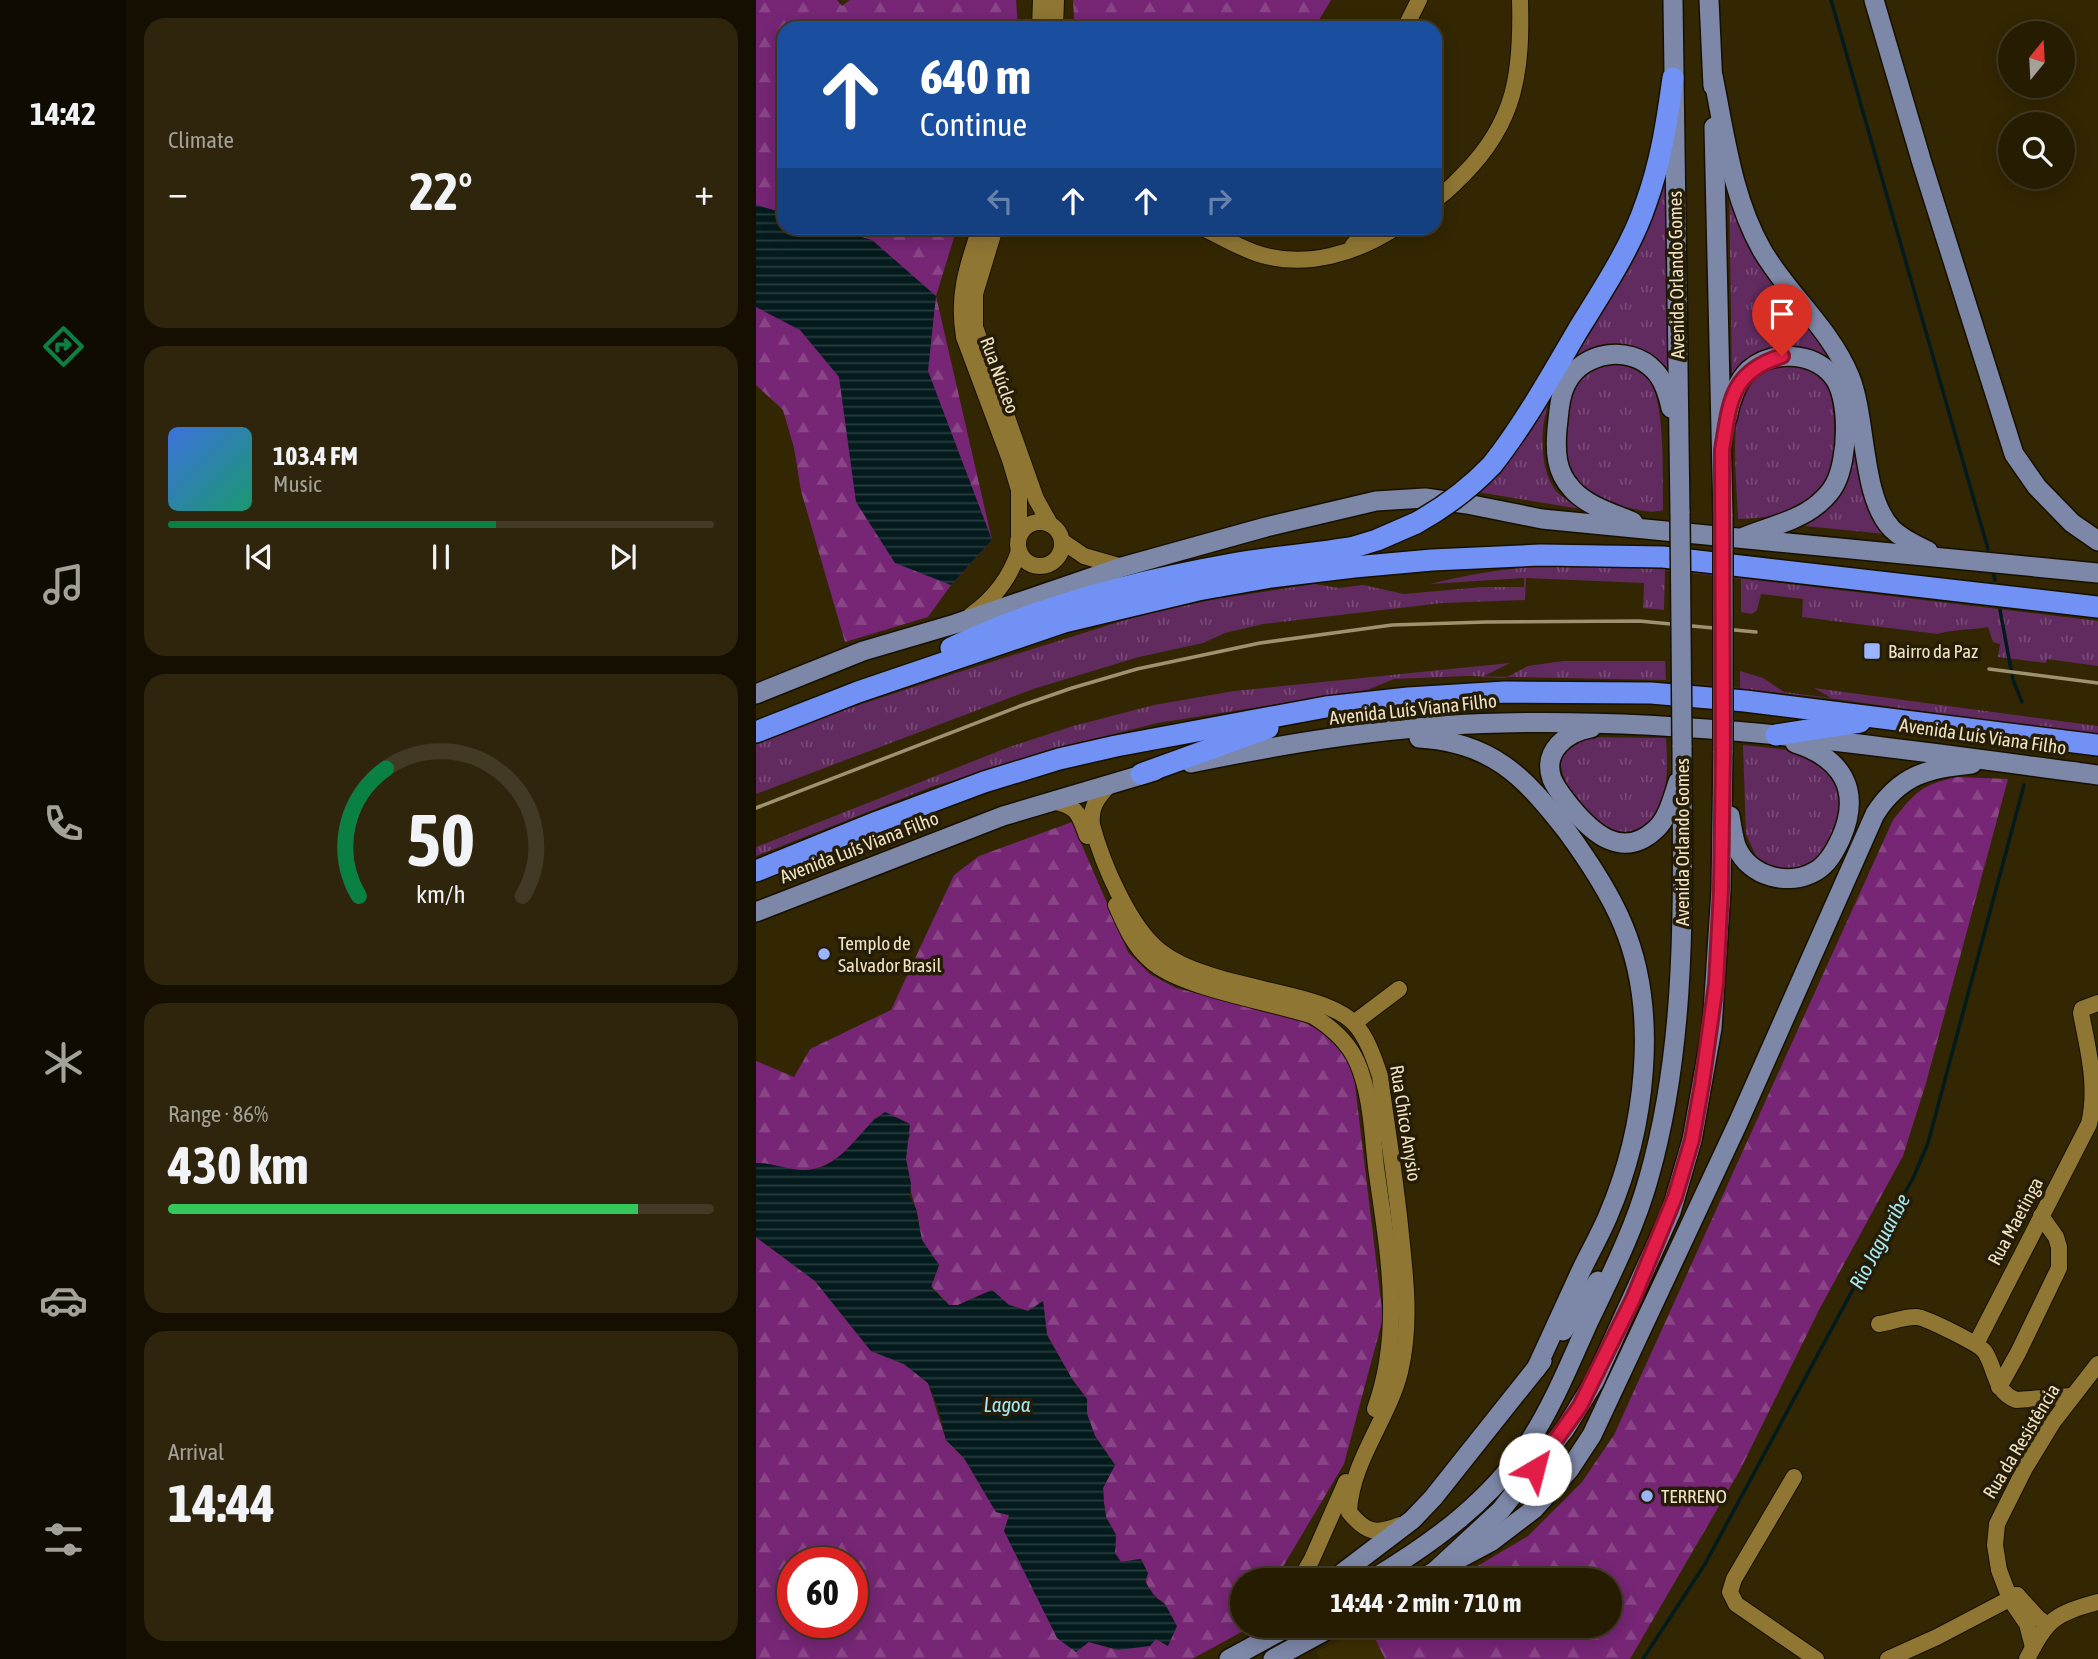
<!DOCTYPE html>
<html lang="en">
<head>
<meta charset="utf-8">
<style>
  :root { --surface:#261c02; --page:#2e250c; --text:#f1f3f6; --muted:#a4a199; --line:#423a24; --accent:#0b8043 }
  body { margin:0; font-family:"Asap Condensed",sans-serif; background:var(--page); color:var(--text); height:100vh; display:flex; flex-direction:column; font-size:26px; white-space:nowrap }
  * { box-sizing:border-box; margin:0 }
  p { font-size:23px; color:var(--muted) }
  .icon { flex:none; width:38px; height:38px; fill:none; stroke:currentColor; stroke-width:2; stroke-linecap:round; stroke-linejoin:round }
  .map { position:relative; flex:1; overflow:hidden }
  .details { display:flex; flex-direction:column; gap:18px; padding:18px; background:#150f01; width:630px }
  .details>* { flex:none }
  .guide { position:absolute; left:21px; top:21px; width:665px; height:214px; border-radius:21px; box-shadow:0 4px 18px #0003,0 0 0 2px var(--line); background:#1a4fa0; color:#fff; overflow:hidden }
  .needle { width:46px; rotate:18deg }
  .buttons { position:absolute; left:1242px; top:21px; display:grid; gap:14px }
  .buttons a { display:grid; place-items:center; width:77px; height:77px; border-radius:50%; background:var(--surface); box-shadow:0 4px 18px #0003,0 0 0 2px var(--line); font-size:35px }
  .speed { position:absolute; left:21px; top:1547px; display:flex; gap:14px; font-size:35px; font-weight:700; text-align:center }
  .speed>* { display:grid; place-content:center; width:91px; height:91px; border-radius:50%; background:var(--surface); box-shadow:0 4px 18px #0003,0 0 0 2px var(--line); line-height:1 }
  .speed .limit { border:10px solid #d22; background:#fff; color:#111 }
  .pin { position:absolute; display:grid; place-items:center; width:60px; height:60px; color:#fff; margin:-72px -30px; border-radius:50% 50% 50% 0; rotate:-45deg; box-shadow:0 0 7px #0007 }
  .pin .icon { rotate:45deg }
  .me { position:absolute; width:77px; margin:-38px; rotate:37deg; stroke-linejoin:round; filter:drop-shadow(0 0 5px #0008) }
  .turn { display:flex; align-items:center; gap:24px; height:147px; padding:0 28px; font-size:32px }
  .turn .icon { width:91px; height:91px; stroke-width:2.5 }
  .turn b { display:block; font-size:49px; line-height:60px }
  .lanes { display:flex; align-items:center; height:66px; padding:0 28px; background:#0003; justify-content:center; gap:35px; direction:ltr }
  .lanes .off { opacity:.35 }
  .big { font-size:52px; font-weight:700; line-height:1.1 }
  .details .tile { flex:1; display:flex; flex-direction:column; justify-content:center; gap:10px; min-width:0; padding:0 24px; border-radius:21px; background:var(--page) }
  .details .dial { align-items:center; gap:0 }
  .dial svg { height:182px; overflow:visible; fill:none; stroke:var(--line); stroke-width:7; stroke-linecap:round; text-anchor:middle }
  .dial text { fill:var(--text); stroke:none }
  .song { display:flex; align-items:center; gap:21px }
  .cover { width:84px; height:84px; border-radius:10px; background:linear-gradient(135deg,hsl(220 70% 55%),hsl(160 70% 35%)) }
  .played { height:7px; border-radius:4px; background:linear-gradient(90deg,var(--accent) 60%,var(--line) 60%) }
  .keys { display:flex; justify-content:space-around; direction:ltr }
  .heat { display:flex; justify-content:space-between; align-items:center; font-size:38px; direction:ltr }
  .charge { height:10px; border-radius:5px; background:linear-gradient(90deg,#34c759 86%,var(--line) 0) }
  .trip { position:absolute; left:474px; top:1568px; width:392px; height:70px; border-radius:35px; background:var(--surface); box-shadow:0 4px 18px #0003,0 0 0 2px var(--line); font-weight:700; line-height:70px; text-align:center }
  main { display:flex; flex:1; min-height:0 }
  .dock { display:flex; flex-direction:column; width:126px; justify-content:space-around; align-items:center; background:#0f0b01; color:var(--muted) }
  .dock .icon { width:49px; height:49px }
  .dock .selected { color:var(--accent) }
  .dock b { font-size:32px; color:var(--text) }
  .map>svg:first-child { display:block }
  .built { fill:#3c2e03 }
  .grass { fill:url(#grass-tufts) }
  .forest { fill:url(#forest-firs); fill-rule:evenodd }
  .water { fill:url(#water-rules) }
  .lines { fill:none; stroke-linecap:round; stroke-linejoin:round }
  .stream { stroke:#041b1e; stroke-width:3.5 }
  .minor-casing { stroke:#171000; stroke-width:18 }
  .major-casing { stroke:#171000; stroke-width:22 }
  .highway-casing { stroke:#171000; stroke-width:24 }
  .minor { stroke:#8f7633; stroke-width:16 }
  .major { stroke:#7d87a7; stroke-width:19 }
  .highway { stroke:#7192f4; stroke-width:21 }
  .rail { stroke:#9f9270; stroke-width:3.5 }
  .major-bridge-casing { stroke:#171000; stroke-width:22; stroke-linecap:butt }
  .highway-bridge-casing { stroke:#171000; stroke-width:24; stroke-linecap:butt }
  .major-bridge { stroke:#7d87a7; stroke-width:19 }
  .highway-bridge { stroke:#7192f4; stroke-width:21 }
  .route-casing { stroke:#92132f; stroke-width:18 }
  .route { stroke:#e11d48; stroke-width:12 }
  .poi-dot { fill:#9ab5fd; stroke:#251d08; stroke-width:2.5 }
  .labels { text-anchor:middle; dominant-baseline:central; stroke-width:7; stroke-linejoin:round; paint-order:stroke }
  .street-label { font-size:19px; fill:#f1e3c3; stroke:#251d08 }
  .poi-label { font-size:19px; fill:#f1e3c3; stroke:#251d08; text-anchor:start }
  .water-label { font-size:21px; font-style:italic; fill:#a4eaf5; stroke:#251d08 }
</style>
</head>
<body>
<main>
<nav class="dock">
<b>14:42</b>
<svg class="icon selected" aria-label="directions" viewBox="0 0 24 24"><path d="M12 3l9 9-9 9-9-9zM9 14v-3h6M13 9l2 2-2 2"/></svg>
<svg class="icon" aria-label="music" viewBox="0 0 24 24"><path d="M9 18V5l10-2v13"/><circle cx="6" cy="18" r="3"/><circle cx="16" cy="16" r="3"/></svg>
<svg class="icon" aria-label="phone" viewBox="0 0 24 24"><path d="M5 4h4l2 5-3 2q2 4 5 5l2-3 5 2v4C11 20 4 13 5 4z"/></svg>
<svg class="icon" aria-label="climate" viewBox="0 0 24 24"><path d="M12 3v18M4 7l16 10M4 17L20 7"/></svg>
<svg class="icon" aria-label="car" viewBox="0 0 24 24"><path d="M5 17H2v-5l4-1 3-4h7l3 4 3 1v5h-3M9 17h6M6 11h13"/><circle cx="7" cy="17" r="2"/><circle cx="17" cy="17" r="2"/></svg>
<svg class="icon" aria-label="filters" viewBox="0 0 24 24"><path d="M4 7h16M4 17h16"/><circle cx="9" cy="7" r="2"/><circle cx="15" cy="17" r="2"/></svg>
</nav>
<section class="details">
<div class="tile"><p>Climate</p>
<div class="heat"><a>−</a><b class="big">22°</b><a>+</a></div>
</div>
<div class="tile">
<div class="song"><i class="cover"></i><div><b>103.4 FM</b><p>Music</p></div></div>
<div class="played"></div>
<div class="keys"><svg class="icon" aria-label="previous" viewBox="0 0 24 24"><path d="M18 5L8 12l10 7zM5 5v14"/></svg><svg class="icon" aria-label="pause" viewBox="0 0 24 24"><path d="M8 5v14M16 5v14"/></svg><svg class="icon" aria-label="next" viewBox="0 0 24 24"><path d="M6 5l10 7-10 7zM19 5v14"/></svg></div>
</div>
<div class="tile dial"><svg viewBox="0 0 100 80">
<path d="M14 69A42 42 0 1 1 86 69"/>
<path d="M14 69A42 42 0 0 1 26 13" stroke="#0b8043"/>
<text x="50" y="56" font-size="32" font-weight="700">50</text>
<text x="50" y="72" font-size="11">km/h</text>
</svg></div>
<div class="tile"><p>Range · 86%</p><b class="big">430 km</b><div class="charge"></div></div>
<div class="tile"><p>Arrival</p><b class="big">14:44</b></div>
</section>
<div class="map">
<svg width="1342" height="1659" viewBox="0 0 1342 1659">
  <defs>
    <pattern id="grass-tufts" width="24" height="20" patternUnits="userSpaceOnUse" patternTransform="scale(1.75)"><rect width="24" height="20" fill="#612b60"/><path d="M3 7l-1-3M5 7V3M7 7l1-3M15 17l-1-3M17 17v-4M19 17l1-3" fill="none" stroke="#784a75"/></pattern>
    <pattern id="forest-firs" width="22" height="20" patternUnits="userSpaceOnUse" patternTransform="scale(1.75)"><rect width="22" height="20" fill="#762675"/><path d="M5 1l3.5 6h-7zM16 11l3.5 6h-7z" fill="#8a4587"/></pattern>
    <pattern id="water-rules" width="6" height="5" patternUnits="userSpaceOnUse" patternTransform="scale(1.75)"><rect width="6" height="5" fill="#041b1e"/><path d="M0 2.5h6" fill="none" stroke="#293c3d"/></pattern>
  </defs>
  <rect width="100%" height="100%" fill="#332602"/>
  <!-- built -->
  <polygon class="built" points="613,1626 629,1659 564,1659 560,1652"/>
  <!-- grass -->
  <g class="grass">
    <path d="M911 161 914 378 867 345C799 333 770 437 796 485 802 496 814 502 825 509L721 492Z"/>
    <path d="M973 178C985 220 1003 257 1029 293 1051 323 1078 350 1091 386 1109 436 1094 498 1139 535L1029 524C1044 518 1061 514 1072 503 1099 479 1102 399 1079 372 1051 339 999 347 979 383L976 384Z"/>
    <path d="M851 360C861 363 880 364 888 371 911 393 906 477 907 510 894 514 883 510 870 507 850 502 821 491 812 471 800 442 808 390 831 369 836 365 845 363 851 360Z"/>
    <path d="M1019 364C1038 364 1060 366 1071 385 1080 399 1081 460 1075 476 1074 480 1067 490 1063 494 1043 514 1009 518 982 519 981 480 970 403 999 375 1004 370 1013 367 1019 364Z"/>
    <path d="M818 565 907 569 1342 621V666L1291 659 1290 663 1242 657 1244 644 1237 642 1232 627C1215 630 1198 629 1181 634L1046 617 1047 599 1005 594 1001 610 996 614 985 612V579L909 570 908 610 887 608 888 583 770 578 769 600 686 603 507 624 469 633 447 643 383 657 277 689 0 794V742L42 725 200 673 385 615 460 599 559 584 583 588 607 585 648 594 726 587H768V578L674 584C725 571 766 566 818 565Z"/>
    <polygon points="807,661 909,661 910,680 984,688 984,671 1007,678 1028,692 1075,698 1058,688 1342,726 1342,735 1078,699 909,680 710,676 638,679 611,690 401,723 324,743 175,787 0,856 0,847 253,747 317,726 398,705 478,691 754,663 726,677 749,678 772,666"/>
    <path d="M822 737 910 738C912 765 911 788 905 814 897 819 886 829 877 831 840 840 801 785 804 752Z"/>
    <polygon points="987,745 1032,750 1074,765 1093,802 1062,864 1041,872 1018,868 1000,856 990,834"/>
  </g>
  <!-- forest -->
  <g class="forest">
    <polygon points="0,0 81,0 86,6 94,0 260,0 262,28 28,28 28,228 201,228 180,296 236,540 195,585 172,617 89,642 45,491 38,448 27,410 0,385"/>
    <polygon points="317,0 575,0 558,28 315,28 318,19"/>
    <path d="M1201 777 1252 779 1170 1083 1147 1156 1064 1308 984 1470 874 1659H629L613 1626H854V1580H698L772 1536 826 1482 858 1435 1137 820C1160 792 1164 785 1201 777Z"/>
    <path d="M316 822 372 952 394 974 420 988 541 1019 560 1028 577 1039 588 1054 598 1077 627 1318 588 1464 519 1580H486V1626H493L491 1629 436 1659H0V1237L59 1281 115 1351 148 1364 172 1383 190 1440 208 1458 240 1512 254 1515 333 1642 362 1650 400 1639 412 1646 409 1604C391 1592 388 1579 384 1559L365 1562 359 1553 360 1535 350 1517 348 1503 347 1488 359 1465 339 1436 331 1414V1399L316 1379 291 1335 287 1302 272 1311 253 1305 236 1290 202 1305H193L175 1286 183 1265C178 1258 172 1250 167 1242 162 1232 164 1220 160 1209 153 1187 145 1157 154 1134L119 1118C100 1141 77 1172 44 1170 29 1169 16 1163 0 1163V1061L38 1077 54 1049 135 1010 198 875 223 856ZM37 1563H96V1622H37Z"/>
  </g>
  <!-- water -->
  <g class="water">
    <polygon points="0,205 28,213 28,228 75,228 116,240 180,296 172,371 236,540 195,585 139,563 100,502 83,377 44,330 0,307"/>
    <path d="M129 1112 154 1124 150 1159 155 1184 154 1197 160 1209 166 1240 183 1265 175 1287 193 1305H202L236 1290 253 1305 272 1311 287 1301 291 1335 316 1379 331 1399V1414L339 1436 359 1465 347 1488 348 1503 350 1517 360 1535 359 1553 365 1562 385 1559 392 1573 389 1582 399 1597 409 1604 421 1626 412 1646 400 1639 394 1646 362 1650 333 1642 320 1652 301 1638 248 1531 253 1515 240 1512 208 1458 190 1440 183 1411 172 1383 148 1364 115 1351 59 1281 0 1237V1163C16 1163 29 1169 44 1170 86 1173 100 1130 129 1112Z"/>
  </g>
  <g class="lines">
    <!-- stream -->
    <g class="stream">
      <polyline points="1075,0 1232,549"/>
      <polyline points="1237,572 1239,580"/>
      <polyline points="1244,610 1257,680 1266,702"/>
      <polyline points="887,1659 949,1564 1158,1176 1172,1143 1268,785"/>
    </g>
    <!-- minor casing -->
    <g class="minor-casing">
      <g id="minor">
        <polyline points="284,28 285,0"/>
        <polyline points="299,28 300,0"/>
        <polyline points="649,28 663,0"/>
        <path d="M679 200C690 193 698 184 707 175 760 122 766 72 764 0"/>
        <path d="M224 228C211 267 201 295 208 337L254 460 263 490V536"/>
        <polyline points="239,228 219,294 219,327 280,499 294,524"/>
        <path d="M447 228C466 237 485 249 506 255 552 268 600 253 639 228"/>
        <polyline points="597,245 615,228"/>
        <circle cx="284" cy="544" r="22"/>
        <polyline points="306,541 328,556 366,567"/>
        <path d="M215 615C239 598 254 578 263 551"/>
        <path d="M354 784C342 797 334 806 336 825 346 862 373 927 404 951 437 977 499 986 540 997 559 1002 584 1009 598 1023 611 1037 618 1058 624 1076 631 1129 640 1181 645 1235 650 1281 655 1327 644 1372 632 1420 595 1462 593 1512 610 1533 620 1535 644 1525"/>
        <path d="M296 801C322 807 322 812 331 836"/>
        <path d="M360 905C369 925 377 945 394 960 423 988 516 1002 557 1016 575 1027 592 1042 601 1062 615 1094 616 1132 620 1167 631 1248 648 1329 619 1409"/>
        <polyline points="598,1023 643,989"/>
        <path d="M1123 1324C1135 1322 1150 1316 1161 1317 1170 1318 1224 1344 1229 1352 1240 1369 1238 1392 1260 1400L1315 1396"/>
        <path d="M1220 1344 1333 1124C1342 1086 1332 1050 1325 1013L1326 1009 1342 1003"/>
        <polyline points="1243,1387 1262,1353 1303,1268 1303,1247 1300,1237 1285,1216"/>
        <polyline points="1038,1477 978,1579 974,1592 980,1604 1060,1659"/>
        <polyline points="544,1580 556,1559 590,1482"/>
        <polyline points="1261,1595 1282,1618 1292,1625"/>
        <polyline points="1277,1647 1271,1624 1254,1599 1243,1570 1239,1545 1241,1524 1269,1468 1297,1422 1342,1364"/>
        <polyline points="1132,1659 1181,1637 1261,1595"/>
        <path d="M1271 1659C1292 1618 1299 1614 1342 1602"/>
      </g>
    </g>
    <!-- major casing -->
    <g class="major-casing">
      <g id="major">
        <polyline points="917,0 924,513"/>
        <polyline points="953,0 957,86"/>
        <polyline points="1118,0 1166,163 1258,454 1281,487 1316,523 1342,541"/>
        <path d="M957 76C969 135 976 197 1006 250 1032 295 1074 328 1094 377 1111 420 1105 497 1136 529 1146 539 1160 545 1172 551"/>
        <polyline points="958,127 967,516"/>
        <path d="M971 418C974 402 981 381 993 370 1017 350 1056 352 1076 375 1095 396 1092 460 1079 484 1075 492 1068 499 1062 504 1042 521 1012 527 988 537"/>
        <path d="M877 522C856 513 831 506 816 489 800 472 799 452 801 429 803 414 803 396 811 382 827 352 873 344 898 370 908 380 912 394 915 408"/>
        <polyline points="0,694 107,651 199,624 366,567 510,527 620,501 669,498 711,504 786,519 1342,573"/>
        <path d="M835 728C811 732 786 751 796 779 800 789 808 798 814 806 836 833 866 860 899 830 912 819 917 797 922 782"/>
        <path d="M663 738C735 742 768 776 810 830 832 860 853 891 867 925 904 1013 889 1130 852 1216 844 1235 833 1254 824 1273 809 1305 795 1337 780 1369"/>
        <path d="M435 763C537 742 642 725 746 723 946 718 1144 749 1342 775"/>
        <path d="M974 816C976 826 977 838 981 848 994 877 1033 887 1060 871 1072 864 1079 851 1085 838 1106 790 1086 758 1039 743"/>
        <polyline points="0,912 247,816 399,771"/>
        <polyline points="807,1331 842,1281"/>
        <path d="M678 1572 736 1541 778 1509 813 1470 836 1435 982 1123 1119 814C1144 775 1172 768 1216 764"/>
        <polyline points="577,1580 656,1520 677,1498 786,1361"/>
        <path d="M615 1580C675 1544 734 1502 773 1442 797 1405 814 1363 832 1323 855 1275 879 1228 893 1177 933 1036 926 889 926 745"/>
        <polyline points="662,1580 678,1572 745,1510 809,1429 838,1382 915,1212 936,1140 956,1028 965,890 967,751"/>
        <polyline points="473,1659 534,1626"/>
        <polyline points="517,1659 578,1626"/>
      </g>
    </g>
    <!-- highway casing -->
    <g class="highway-casing">
      <g id="highway">
        <path d="M736 465C769 423 795 376 822 330 846 291 876 246 890 203 905 162 911 121 917 78"/>
        <path d="M195 648C283 606 380 581 476 564 517 557 558 554 598 547L621 540 660 523"/>
        <polyline points="0,732 102,692 308,622 442,590 515,577 598,567 676,560 785,555 907,557 1342,607"/>
        <polyline points="1020,735 1104,722"/>
        <polyline points="385,774 512,728"/>
        <polyline points="0,871 121,822 228,782 303,759 360,746 570,707 652,698 749,692 895,693 989,701 1342,745"/>
      </g>
    </g>
    <!-- minor -->
    <use href="#minor" class="minor"/>
    <!-- major -->
    <use href="#major" class="major"/>
    <!-- highway -->
    <use href="#highway" class="highway"/>
    <!-- rail -->
    <g class="rail">
      <polyline points="1233,669 1342,683"/>
      <polyline points="0,808 264,706 316,688 381,669 504,643 636,625 730,622 883,621 1000,632"/>
    </g>
    <!-- major-bridge casing -->
    <g class="major-bridge-casing">
      <g id="major-bridge">
        <polyline points="924,513 926,745"/>
        <polyline points="967,516 967,751"/>
      </g>
    </g>
    <!-- highway-bridge casing -->
    <g class="highway-bridge-casing">
      <path id="highway-bridge" d="M660 523C689 507 714 488 736 465"/>
    </g>
    <!-- major-bridge -->
    <use href="#major-bridge" class="major-bridge"/>
    <!-- highway-bridge -->
    <use href="#highway-bridge" class="highway-bridge"/>
  </g>
  <g class="lines">
    <!-- route casing -->
    <g class="route-casing">
      <path id="route" d="M779 1469 824 1406 877 1299 919 1197 936 1140 946 1084 960 984 965 890 967 751 966 450C974 402 974 372 1026 356"/>
    </g>
    <!-- route -->
    <use href="#route" class="route"/>
  </g>
  <!-- markers -->
  <g class="poi-dot">
    <rect x="1107" y="642" width="18" height="18" rx="3.5"/>
    <circle cx="68" cy="954" r="7"/>
    <circle cx="891" cy="1496" r="7"/>
  </g>
  <g class="labels">
    <!-- street labels -->
    <g class="street-label">
      <text transform="translate(920 275) rotate(-91)">Avenida Orlando Gomes</text>
      <text transform="translate(244 375) rotate(70)">Rua Núcleo</text>
      <text transform="translate(657 709) rotate(-6)">Avenida Luís Viana Filho</text>
      <text transform="translate(1227 736) rotate(8)">Avenida Luís Viana Filho</text>
      <text transform="translate(926 842) rotate(-90)">Avenida Orlando Gomes</text>
      <text transform="translate(103 847) rotate(-21)">Avenida Luís Viana Filho</text>
      <text transform="translate(650 1123) rotate(81)">Rua Chico Anysio</text>
      <text transform="translate(1259 1221) rotate(-62)">Rua Maetinga</text>
      <text transform="translate(1265 1441) rotate(-59)">Rua da Resistência</text>
    </g>
    <!-- poi labels -->
    <g class="poi-label">
      <text x="1132" y="651">Bairro da Paz</text>
      <text x="82" y="943">Templo de<tspan x="82" dy="22">Salvador Brasil</tspan></text>
      <text x="905" y="1496">TERRENO</text>
    </g>
    <!-- water labels -->
    <g class="water-label">
      <text transform="translate(1123 1241) rotate(-62)">Rio Jaguaribe</text>
      <text x="251" y="1404">Lagoa</text>
    </g>
  </g>
</svg>
<div class="buttons">
<a><svg class="needle" viewBox="-14 -14 28 28"><path d="M0-13l5 13h-10z" fill="#e53935"/><path d="M0 13l5-13h-10z" fill="#a4a199"/></svg></a>
<a><svg class="icon" aria-label="search" viewBox="0 0 24 24"><circle cx="10" cy="10" r="6"/><path d="M15 15l6 6"/></svg></a>
</div>
<div class="speed"><div class="limit">60</div></div>
<div class="pin" style="left:1026px;top:356px;background:#d93025"><svg class="icon" aria-label="arrive" viewBox="0 0 24 24"><path d="M6 21V4h12l-3 4 3 4H6"/></svg></div>
<svg class="me" style="left:779px;top:1469px" viewBox="-20 -20 40 40"><circle r="19" fill="#fff"/><path d="M0-13L10 11 0 6-10 11z" fill="#e11d48"/></svg>
<div class="trip">14:44 · 2 min · 710 m</div>
<div class="guide">
<div class="turn"><svg class="icon" aria-label="ahead" viewBox="0 0 24 24"><path d="M12 20V5M6 11l6-6 6 6"/></svg><div><b>640 m</b>Continue</div></div>
<div class="lanes"><svg class="icon off" aria-label="left" viewBox="0 0 24 24"><path d="M17 20v-9H6M10 6l-5 5 5 5"/></svg><svg class="icon" aria-label="ahead" viewBox="0 0 24 24"><path d="M12 20V5M6 11l6-6 6 6"/></svg><svg class="icon" aria-label="ahead" viewBox="0 0 24 24"><path d="M12 20V5M6 11l6-6 6 6"/></svg><svg class="icon off" aria-label="right" viewBox="0 0 24 24"><path d="M7 20v-9h11M14 6l5 5-5 5"/></svg></div>
</div>
</div>
</main>
</body>
</html>
